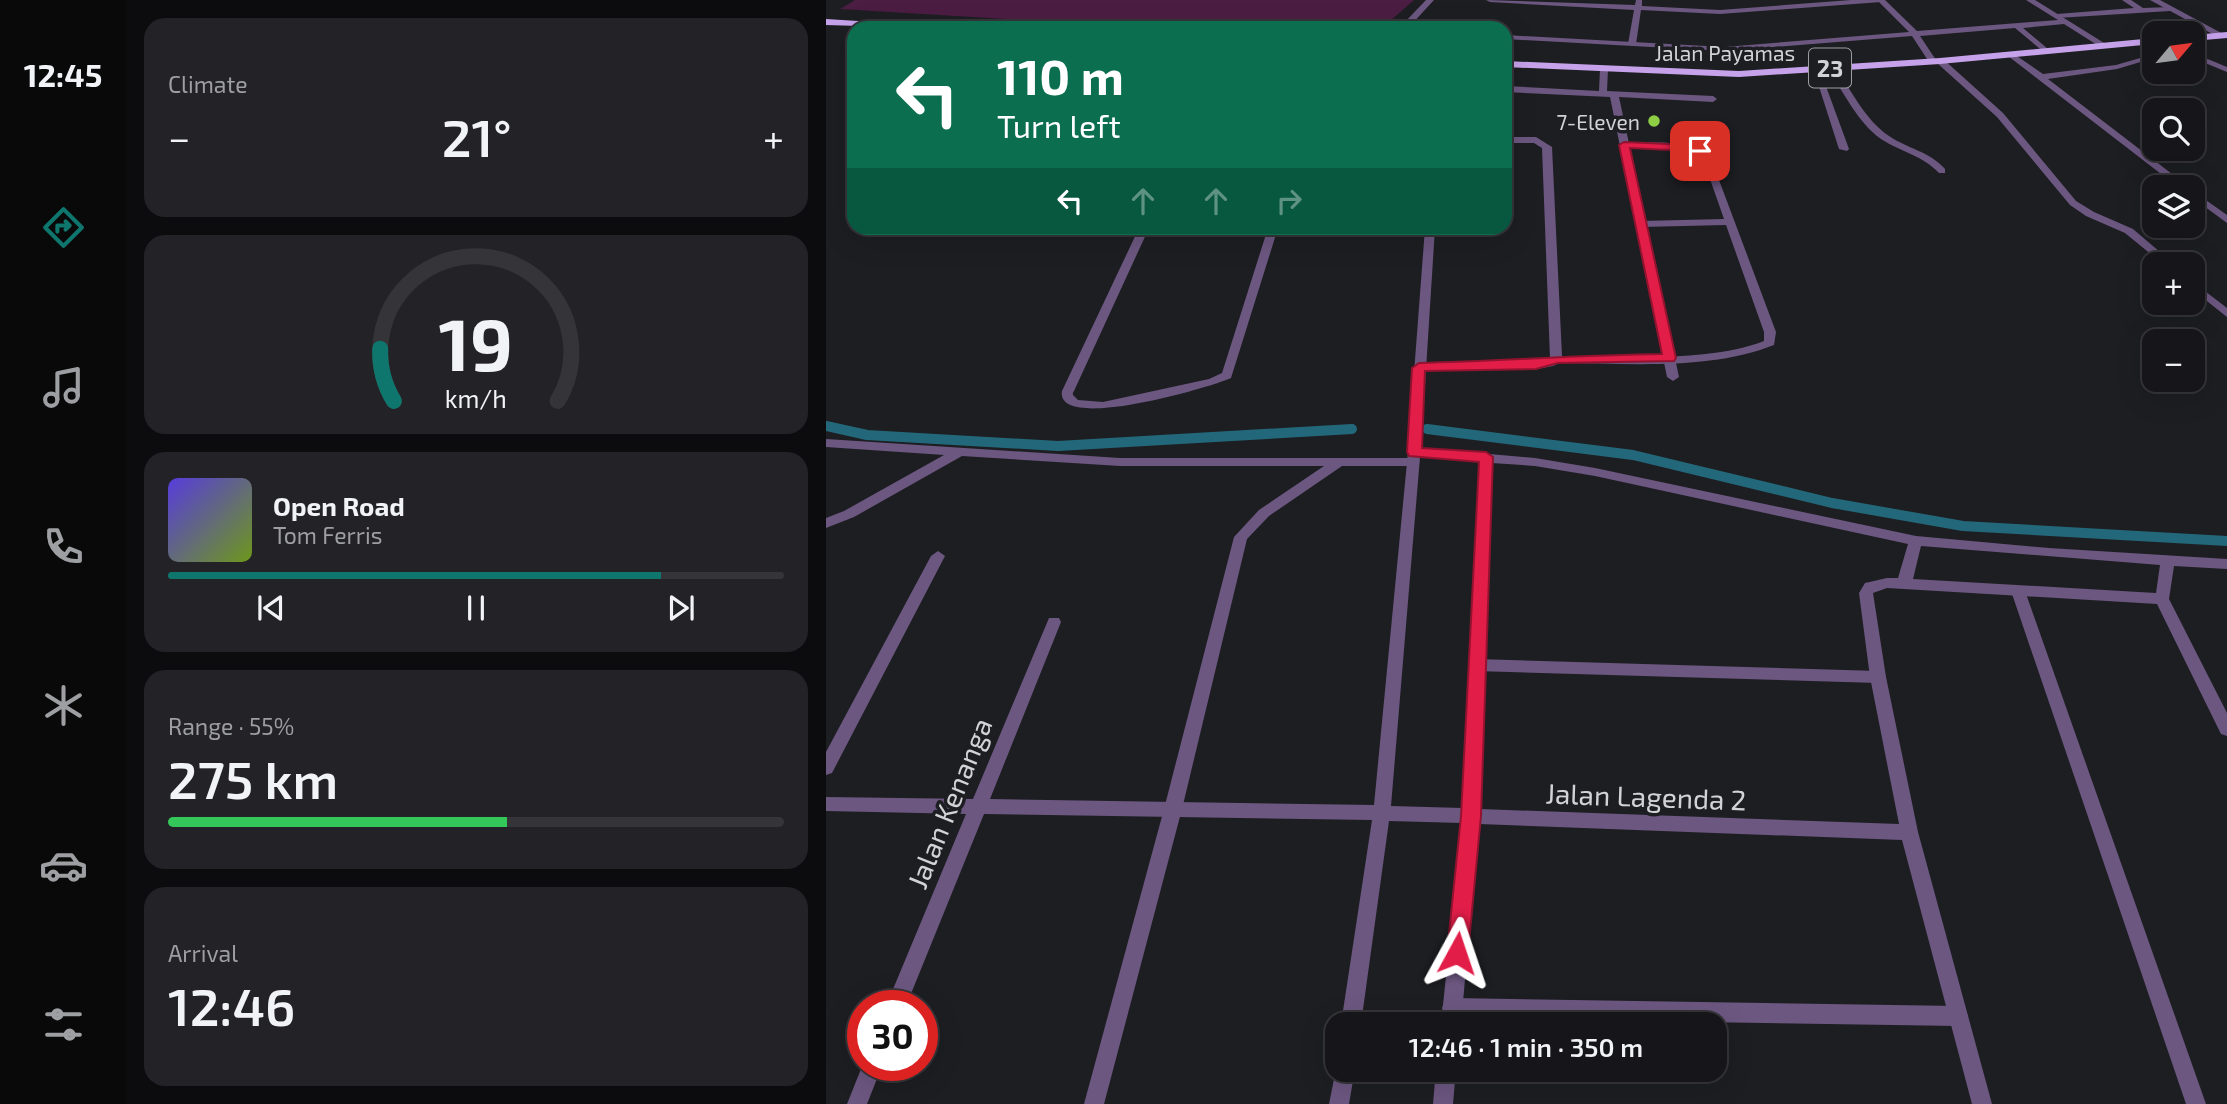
<!DOCTYPE html>
<html lang="en">
<head>
<meta charset="utf-8">
<style>
  :root { --surface:#16161a; --page:#232327; --text:#f1f3f6; --muted:#9e9fa2; --line:#353539; --accent:#0f766e }
  body { margin:0; font-family:"Exo 2",sans-serif; background:var(--page); color:var(--text); height:100vh; display:flex; flex-direction:column; font-size:26px; white-space:nowrap }
  * { box-sizing:border-box; margin:0 }
  p { font-size:23px; color:var(--muted) }
  .icon { flex:none; width:38px; height:38px; fill:none; stroke:currentColor; stroke-width:2; stroke-linecap:round; stroke-linejoin:round }
  .map { position:relative; flex:1; overflow:hidden }
  .drawer { display:flex; flex-direction:column; gap:18px; padding:18px; background:#0c0c0e; width:700px }
  .drawer>* { flex:none }
  .guide { position:absolute; left:21px; top:21px; width:665px; height:214px; border-radius:21px; box-shadow:0 7px 28px #0002,0 0 0 2px var(--line); background:#0b6e4f; color:#fff; overflow:hidden }
  .needle { width:46px; rotate:61deg }
  .buttons { position:absolute; left:1316px; top:21px; display:grid; gap:14px }
  .buttons a { display:grid; place-items:center; width:63px; height:63px; border-radius:14px; background:var(--surface); box-shadow:0 7px 28px #0002,0 0 0 2px var(--line); font-size:35px }
  .speed { position:absolute; left:21px; top:990px; display:flex; gap:14px; font-size:35px; font-weight:700; text-align:center }
  .speed>* { display:grid; place-content:center; width:91px; height:91px; border-radius:50%; background:var(--surface); box-shadow:0 7px 28px #0002,0 0 0 2px var(--line); line-height:1 }
  .speed .limit { border:10px solid #d22; background:#fff; color:#111 }
  .pin { position:absolute; display:grid; place-items:center; width:60px; height:60px; color:#fff; margin:-30px; border-radius:14px; box-shadow:0 4px 10px #0006 }
  .me { position:absolute; width:77px; margin:-38px; rotate:5deg; stroke-linejoin:round; filter:drop-shadow(0 0 5px #0008) }
  .turn { display:flex; align-items:center; gap:24px; height:147px; padding:0 35px; font-size:32px }
  .turn .icon { width:91px; height:91px; stroke-width:2.5 }
  .turn b { display:block; font-size:49px; line-height:60px }
  .lanes { display:flex; align-items:center; height:66px; padding:0 35px; background:#0003; justify-content:center; gap:35px; direction:ltr }
  .lanes .off { opacity:.35 }
  .big { font-size:52px; font-weight:600; line-height:1.1 }
  .drawer .tile { flex:1; display:flex; flex-direction:column; justify-content:center; gap:10px; min-width:0; padding:0 24px; border-radius:21px; background:var(--page) }
  .drawer .dial { align-items:center; gap:0 }
  .dial svg { height:182px; overflow:visible; fill:none; stroke:var(--line); stroke-width:7; stroke-linecap:round; text-anchor:middle }
  .dial text { fill:var(--text); stroke:none }
  .song { display:flex; align-items:center; gap:21px }
  .cover { width:84px; height:84px; border-radius:10px; background:linear-gradient(135deg,hsl(250 70% 55%),hsl(80 70% 35%)) }
  .played { height:7px; border-radius:4px; background:linear-gradient(90deg,var(--accent) 80%,var(--line) 80%) }
  .keys { display:flex; justify-content:space-around; direction:ltr }
  .heat { display:flex; justify-content:space-between; align-items:center; font-size:38px; direction:ltr }
  .charge { height:10px; border-radius:5px; background:linear-gradient(90deg,#34c759 55%,var(--line) 0) }
  .trip { position:absolute; left:499px; top:1012px; width:402px; height:70px; border-radius:21px; background:var(--surface); box-shadow:0 7px 28px #0002,0 0 0 2px var(--line); font-weight:600; line-height:70px; text-align:center }
  main { display:flex; flex:1; min-height:0 }
  .tab-bar { display:flex; flex-direction:column; width:126px; justify-content:space-around; align-items:center; background:#09090a; color:var(--muted) }
  .tab-bar .icon { width:49px; height:49px }
  .tab-bar .active { color:var(--accent) }
  .tab-bar b { font-size:32px; color:var(--text) }
  .map>svg:first-child { display:block }
  .green { fill:#4c1d43 }
  .lines { fill:none; stroke-linecap:round; stroke-linejoin:round }
  .stream { stroke:#23687a; stroke-width:10 }
  .service { fill:#6c5780; fill-rule:evenodd }
  .minor { fill:#6c5780; fill-rule:evenodd }
  .trunk { fill:#c6a2eb; fill-rule:evenodd }
  .route { fill:#e11d48; stroke:#92132f; stroke-width:2 }
  .poi-dot { fill:#8dce44; stroke:#1d1e22; stroke-width:2.5 }
  .labels { text-anchor:middle; dominant-baseline:central; stroke-width:7; stroke-linejoin:round; paint-order:stroke }
  .far-street-label { font-size:21px; fill:#d2d3d6; stroke:#1d1e22 }
  .far-poi-label { font-size:21px; fill:#d2d3d6; stroke:#1d1e22; text-anchor:end }
  .shield { fill:#1d1e22; stroke:#9c9da0; stroke-width:2 }
  .shield-label { font-size:23px; font-weight:bold; fill:#d2d3d6 }
  .near-street-label { font-size:28px; fill:#d2d3d6; stroke:#1d1e22 }
</style>
</head>
<body>
<main>
<nav class="tab-bar">
<b>12:45</b>
<svg class="icon active" aria-label="directions" viewBox="0 0 24 24"><path d="M12 3l9 9-9 9-9-9zM9 14v-3h6M13 9l2 2-2 2"/></svg>
<svg class="icon" aria-label="music" viewBox="0 0 24 24"><path d="M9 18V5l10-2v13"/><circle cx="6" cy="18" r="3"/><circle cx="16" cy="16" r="3"/></svg>
<svg class="icon" aria-label="phone" viewBox="0 0 24 24"><path d="M5 4h4l2 5-3 2q2 4 5 5l2-3 5 2v4C11 20 4 13 5 4z"/></svg>
<svg class="icon" aria-label="climate" viewBox="0 0 24 24"><path d="M12 3v18M4 7l16 10M4 17L20 7"/></svg>
<svg class="icon" aria-label="car" viewBox="0 0 24 24"><path d="M5 17H2v-5l4-1 3-4h7l3 4 3 1v5h-3M9 17h6M6 11h13"/><circle cx="7" cy="17" r="2"/><circle cx="17" cy="17" r="2"/></svg>
<svg class="icon" aria-label="filters" viewBox="0 0 24 24"><path d="M4 7h16M4 17h16"/><circle cx="9" cy="7" r="2"/><circle cx="15" cy="17" r="2"/></svg>
</nav>
<section class="drawer">
<div class="tile"><p>Climate</p>
<div class="heat"><a>−</a><b class="big">21°</b><a>+</a></div>
</div>
<div class="tile dial"><svg viewBox="0 0 100 80">
<path d="M14 69A42 42 0 1 1 86 69"/>
<path d="M14 69A42 42 0 0 1 8 46" stroke="#0f766e"/>
<text x="50" y="56" font-size="32" font-weight="700">19</text>
<text x="50" y="72" font-size="11">km/h</text>
</svg></div>
<div class="tile">
<div class="song"><i class="cover"></i><div><b>Open Road</b><p>Tom Ferris</p></div></div>
<div class="played"></div>
<div class="keys"><svg class="icon" aria-label="previous" viewBox="0 0 24 24"><path d="M18 5L8 12l10 7zM5 5v14"/></svg><svg class="icon" aria-label="pause" viewBox="0 0 24 24"><path d="M8 5v14M16 5v14"/></svg><svg class="icon" aria-label="next" viewBox="0 0 24 24"><path d="M6 5l10 7-10 7zM19 5v14"/></svg></div>
</div>
<div class="tile"><p>Range · 55%</p><b class="big">275 km</b><div class="charge"></div></div>
<div class="tile"><p>Arrival</p><b class="big">12:46</b></div>
</section>
<div class="map">
<svg width="1401" height="1104" viewBox="0 0 1401 1104">
  <rect width="100%" height="100%" fill="#1d1e22"/>
  <!-- green -->
  <polygon class="green" points="29,0 588,0 556,28 330,28 14,9"/>
  <g class="lines">
    <!-- stream -->
    <g class="stream">
      <polyline points="0,426 41,435 232,446 526,429"/>
      <polyline points="601,429 807,455 1006,503 1137,526 1401,541"/>
    </g>
    <!-- service -->
    <g class="service">
      <polygon points="660,0 809,5 810,0 816,0 816,6 894,10 1025,0 1059,0 1055,2 894,14 815,10 810,44 806,46 802,44 808,10 664,2"/>
      <polygon points="1296,0 1305,0 1317,8 1344,7 1348,9 1344,11 1231,18 1227,16 1231,14 1308,8"/>
      <polygon points="1185,52 1217,74 1290,65 1328,54 1328,58 1291,69 1222,79 1363,187 1352,187 1182,56 1182,52"/>
      <polygon points="1367,53 1401,67 1401,72 1367,58"/>
      <path d="M1002 66H1008C1025 89 1038 119 1063 136 1082 149 1103 151 1119 169V173H1113C1096 155 1075 152 1055 139 1031 122 1018 92 1001 68Z"/>
      <polygon points="987,68 994,70 1023,149 1021,151 1013,149"/>
      <path d="M679 137H710L726 147 736 356C797 356 881 363 938 341V332L900 225 815 227 810 224 815 221 898 219 877 159 871 153 865 151 795 147 793 145 798 142C823 143 867 139 884 156L950 332 948 345C882 371 803 363 733 363L727 366 711 369 589 370V364L593 363 711 361 724 358 716 148 708 143H679Z"/>
      <polygon points="1367,191 1401,215 1401,223 1367,198"/>
      <path d="M442 228H452L405 378C386 387 229 433 236 391L242 387 246 388 247 395 252 400 277 402 383 379 396 373Z"/>
      <polygon points="0,439 294,458 588,458 594,462 588,466 516,466 443,516 421,539 356,809 278,1104 258,1104 338,809 408,537 433,510 498,466 294,466 136,456 28,517 0,528 0,518 18,511 118,455 0,447"/>
      <polygon points="112,551 119,556 6,773 0,775 0,752 105,556"/>
      <polygon points="1192,586 1197,587 1199,591 1380,1104 1360,1104 1185,591 1187,587"/>
      <polygon points="650,659 1052,671 1057,673 1060,677 1057,681 1052,683 650,671 645,669 642,665 645,661"/>
      <polygon points="626,998 1132,1006 1139,1009 1142,1016 1139,1023 1132,1026 626,1018 619,1015 616,1008 619,1001"/>
    </g>
    <!-- minor -->
    <g class="minor">
      <polygon points="600,0 608,0 585,25 586,28 578,28 578,23"/>
      <polygon points="1051,0 1059,0 1091,31 1232,20 1200,0 1209,0 1283,46 1276,48 1238,24 1197,28 1222,49 1222,53 1219,53 1189,28 1094,36 1110,60 1106,62 1103,62 1086,36 898,51 679,39 679,35 898,47 1083,32"/>
      <polygon points="1324,0 1334,0 1399,35 1392,37"/>
      <polygon points="1111,59 1117,59 1177,113 1250,201 1268,212 1307,229 1348,264 1337,264 1299,233 1260,216 1244,205 1171,117 1111,63"/>
      <polygon points="778,67 782,69 781,91 887,96 891,99 887,102 793,97 853,377 847,381 841,377 784,97 679,92 679,86 773,91 774,69"/>
      <polygon points="313,228 323,228 248,391 246,394 238,394 236,391"/>
      <path d="M599 228H609L595 448 709 458 769 468 1090 536 1223 548 1401 559V569L1348 566 1343 599 1401 713V736L1395 734 1331 604 1061 588 1047 593 1060 677 1092 832 1166 1104H1146L1076 840 653 824 635 1024H615L636 823 563 821 535 1024H515L546 820 158 814 80 1006H60L140 814 0 811V797L147 799 223 618H233L235 622 164 799 548 805 582 452ZM594 457 653 462 637 808 565 806ZM666 463 709 466 769 476 1082 544 1072 578H1061L1039 583 1033 593 1044 677 1073 824 654 809ZM1095 546 1334 565 1330 593 1087 579Z"/>
      <polygon points="1367,282 1401,308 1401,317 1367,290"/>
      <polygon points="37,1064 37,1066 56,1066 41,1104 21,1104"/>
      <polygon points="511,1064 511,1069 529,1069 523,1104 503,1104"/>
      <polygon points="610,1069 630,1069 627,1104 607,1104"/>
    </g>
    <!-- trunk -->
    <g class="trunk">
      <polygon points="0,19 96,25 101,28 0,25"/>
      <polygon points="1401,32 1401,38 1367,41 1367,35"/>
      <polygon points="1328,38 1328,44 1114,64 913,77 679,67 679,61 913,71 1114,58"/>
    </g>
  </g>
  <!-- route -->
  <path class="route" d="M798 142 866 145 880 151 874 154 865 151 804 148 850 358 848 361 732 363 710 369 599 371 596 448 660 452 667 457 655 816 642 953 639 961 631 964 624 961 621 953 635 816 653 462 583 456 581 452 586 368 593 363C675 361 754 355 836 354L793 145Z"/>
  <!-- markers -->
  <circle class="poi-dot" cx="828" cy="121" r="7"/>
  <g class="labels">
    <!-- far-street labels -->
    <g class="far-street-label">
      <text x="899" y="52">Jalan Payamas</text>
    </g>
    <!-- far-poi labels -->
    <g class="far-poi-label">
      <text x="814" y="121">7-Eleven</text>
    </g>
    <!-- shield labels -->
    <rect class="shield" x="983" y="48.5" width="42" height="39" rx="5"/>
    <g class="shield-label">
      <text x="1004" y="68">23</text>
    </g>
    <!-- near-street labels -->
    <g class="near-street-label">
      <text transform="translate(820 796) rotate(2)">Jalan Lagenda 2</text>
      <text transform="translate(123 803) rotate(-68)">Jalan Kenanga</text>
    </g>
  </g>
</svg>
<div class="buttons">
<a><svg class="needle" viewBox="-14 -14 28 28"><path d="M0-13l5 13h-10z" fill="#e53935"/><path d="M0 13l5-13h-10z" fill="#9e9fa2"/></svg></a>
<a><svg class="icon" aria-label="search" viewBox="0 0 24 24"><circle cx="10" cy="10" r="6"/><path d="M15 15l6 6"/></svg></a>
<a><svg class="icon" aria-label="layers" viewBox="0 0 24 24"><path d="M12 4l9 5-9 5-9-5zM3 14l9 5 9-5"/></svg></a>
<a>+</a>
<a>−</a>
</div>
<div class="speed"><div class="limit">30</div></div>
<div class="pin" style="left:874px;top:151px;background:#d93025"><svg class="icon" aria-label="arrive" viewBox="0 0 24 24"><path d="M6 21V4h12l-3 4 3 4H6"/></svg></div>
<svg class="me" style="left:631px;top:953px" viewBox="-20 -20 40 40"><path d="M0-17L14 15 0 8-14 15z" fill="#e11d48" stroke="#fff" stroke-width="4"/></svg>
<div class="trip">12:46 · 1 min · 350 m</div>
<div class="guide">
<div class="turn"><svg class="icon" aria-label="left" viewBox="0 0 24 24"><path d="M17 20v-9H6M10 6l-5 5 5 5"/></svg><div><b>110 m</b>Turn left</div></div>
<div class="lanes"><svg class="icon" aria-label="left" viewBox="0 0 24 24"><path d="M17 20v-9H6M10 6l-5 5 5 5"/></svg><svg class="icon off" aria-label="ahead" viewBox="0 0 24 24"><path d="M12 20V5M6 11l6-6 6 6"/></svg><svg class="icon off" aria-label="ahead" viewBox="0 0 24 24"><path d="M12 20V5M6 11l6-6 6 6"/></svg><svg class="icon off" aria-label="right" viewBox="0 0 24 24"><path d="M7 20v-9h11M14 6l5 5-5 5"/></svg></div>
</div>
</div>
</main>
</body>
</html>
